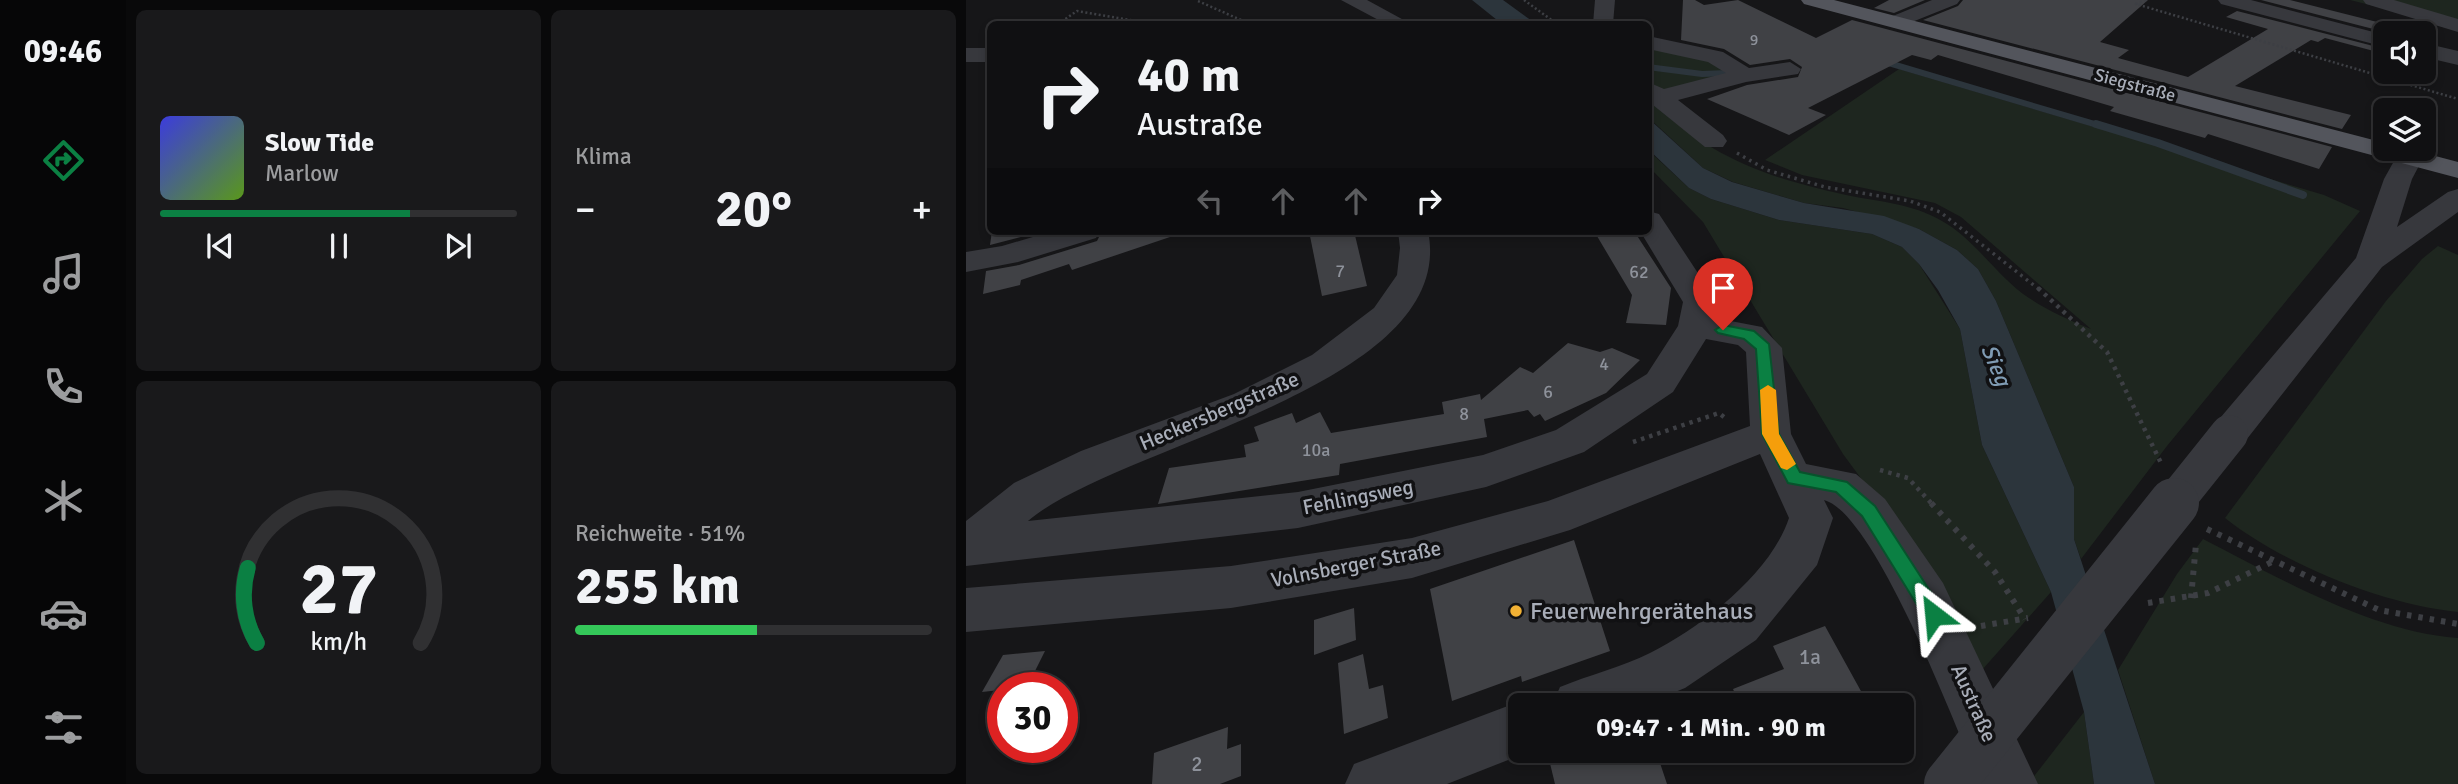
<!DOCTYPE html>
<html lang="de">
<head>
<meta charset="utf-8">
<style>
  :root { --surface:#101012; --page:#19191b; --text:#f1f3f6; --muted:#9c9d9f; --line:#303032; --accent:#0b8043 }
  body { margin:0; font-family:Signika,sans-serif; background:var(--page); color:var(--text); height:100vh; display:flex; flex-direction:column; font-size:26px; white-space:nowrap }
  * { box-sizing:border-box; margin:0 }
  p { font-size:23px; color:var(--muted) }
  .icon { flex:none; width:38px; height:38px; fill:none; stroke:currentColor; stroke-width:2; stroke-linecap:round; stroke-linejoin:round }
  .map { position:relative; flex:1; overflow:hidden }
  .side { display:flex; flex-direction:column; gap:10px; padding:10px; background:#09090a; width:840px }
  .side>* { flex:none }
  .top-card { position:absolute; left:21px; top:21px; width:665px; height:214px; border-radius:10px; box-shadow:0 4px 10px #0003,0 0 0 2px var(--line); background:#101012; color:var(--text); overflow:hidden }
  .buttons { position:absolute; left:1407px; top:21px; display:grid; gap:14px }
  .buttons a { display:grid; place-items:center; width:63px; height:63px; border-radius:10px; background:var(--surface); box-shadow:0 4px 10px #0003,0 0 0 2px var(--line); font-size:35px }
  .speed { position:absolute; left:21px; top:672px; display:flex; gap:14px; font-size:35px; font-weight:700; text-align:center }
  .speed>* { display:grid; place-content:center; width:91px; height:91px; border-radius:50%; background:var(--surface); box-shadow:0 4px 10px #0003,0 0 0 2px var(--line); line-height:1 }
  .speed .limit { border:10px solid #d22; background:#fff; color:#111 }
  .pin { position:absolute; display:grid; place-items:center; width:60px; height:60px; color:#fff; margin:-72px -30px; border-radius:50% 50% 50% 0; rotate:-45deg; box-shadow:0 0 7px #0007 }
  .pin .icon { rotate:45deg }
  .me { position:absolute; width:77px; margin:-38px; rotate:331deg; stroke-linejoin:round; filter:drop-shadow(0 0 5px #0008) }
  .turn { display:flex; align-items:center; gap:24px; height:147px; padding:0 35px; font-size:32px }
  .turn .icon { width:91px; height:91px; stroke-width:2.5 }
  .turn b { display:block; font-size:49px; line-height:60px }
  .lanes { display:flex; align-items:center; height:66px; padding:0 35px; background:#0003; justify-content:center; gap:35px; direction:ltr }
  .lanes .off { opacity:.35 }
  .big { font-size:52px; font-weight:700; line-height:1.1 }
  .side .tile { flex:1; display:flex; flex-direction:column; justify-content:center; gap:10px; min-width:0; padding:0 24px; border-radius:10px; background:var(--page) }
  .side .dial { align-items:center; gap:0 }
  .dial svg { height:182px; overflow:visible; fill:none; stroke:var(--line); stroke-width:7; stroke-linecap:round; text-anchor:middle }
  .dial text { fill:var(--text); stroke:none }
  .song { display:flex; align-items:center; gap:21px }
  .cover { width:84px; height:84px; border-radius:10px; background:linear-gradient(135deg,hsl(240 70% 55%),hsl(90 70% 35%)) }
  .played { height:7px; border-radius:4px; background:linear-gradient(90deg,var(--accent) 70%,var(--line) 70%) }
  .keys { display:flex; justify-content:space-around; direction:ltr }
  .heat { display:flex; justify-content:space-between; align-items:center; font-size:38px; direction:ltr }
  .charge { height:10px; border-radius:5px; background:linear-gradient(90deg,#34c759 51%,var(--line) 0) }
  .side .tiles { flex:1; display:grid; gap:10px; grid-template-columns:repeat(2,1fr) }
  .trip { position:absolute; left:542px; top:693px; width:406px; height:70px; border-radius:10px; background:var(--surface); box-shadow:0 4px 10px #0003,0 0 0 2px var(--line); font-weight:700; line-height:70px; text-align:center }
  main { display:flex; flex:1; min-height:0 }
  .menu { display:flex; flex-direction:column; width:126px; justify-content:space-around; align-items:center; background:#060607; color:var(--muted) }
  .menu .icon { width:49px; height:49px }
  .menu .active { color:var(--accent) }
  .menu b { font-size:32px; color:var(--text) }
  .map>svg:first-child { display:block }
  .green { fill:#1e261f }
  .water { fill:#2c353c }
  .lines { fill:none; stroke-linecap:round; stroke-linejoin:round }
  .stream-far1 { stroke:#2c353c; stroke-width:6 }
  .stream { stroke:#2c353c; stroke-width:8 }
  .building { fill:#404145 }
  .path-far3 { stroke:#3d3f44; stroke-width:2.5; stroke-dasharray:2 2.5; stroke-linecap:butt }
  .path-far2 { stroke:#3d3f44; stroke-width:3.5; stroke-dasharray:2.5 4.5; stroke-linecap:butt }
  .path-far1 { stroke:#3d3f44; stroke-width:4.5; stroke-dasharray:3.5 5; stroke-linecap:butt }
  .path { stroke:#3d3f44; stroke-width:6; stroke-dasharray:4.5 7; stroke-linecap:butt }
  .minor { fill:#37383d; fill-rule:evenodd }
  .major { fill:#53555c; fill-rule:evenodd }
  .minor-bridge-far1 { stroke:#37383d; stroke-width:38 }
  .minor-bridge { stroke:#37383d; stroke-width:50 }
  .route { fill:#0b8043; stroke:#07532c; stroke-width:2 }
  .slow { fill:#f59e0b }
  .poi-dot { fill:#f2b134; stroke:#111113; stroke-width:2.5 }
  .labels { text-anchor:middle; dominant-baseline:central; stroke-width:7; stroke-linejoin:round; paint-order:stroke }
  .far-number-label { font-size:16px; fill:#8e929b }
  .far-street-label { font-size:18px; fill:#a8adb8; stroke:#111113 }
  .number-label { font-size:18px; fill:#8e929b }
  .street-label { font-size:21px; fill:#a8adb8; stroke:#111113 }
  .near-number-label { font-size:21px; fill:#8e929b }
  .water-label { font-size:23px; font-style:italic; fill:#7f9bb3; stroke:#111113 }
  .near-poi-label { font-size:24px; fill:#a8adb8; stroke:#111113; text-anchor:start }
</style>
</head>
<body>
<main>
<nav class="menu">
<b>09:46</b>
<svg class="icon active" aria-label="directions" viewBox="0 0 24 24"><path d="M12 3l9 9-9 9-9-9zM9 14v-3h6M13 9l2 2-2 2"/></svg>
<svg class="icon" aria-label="music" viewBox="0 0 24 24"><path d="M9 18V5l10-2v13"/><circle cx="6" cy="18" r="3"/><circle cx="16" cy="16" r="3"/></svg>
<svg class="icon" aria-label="phone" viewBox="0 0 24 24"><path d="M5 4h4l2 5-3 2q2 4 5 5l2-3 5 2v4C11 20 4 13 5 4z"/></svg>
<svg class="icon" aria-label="climate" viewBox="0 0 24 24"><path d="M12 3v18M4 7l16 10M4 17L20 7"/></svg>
<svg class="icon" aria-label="car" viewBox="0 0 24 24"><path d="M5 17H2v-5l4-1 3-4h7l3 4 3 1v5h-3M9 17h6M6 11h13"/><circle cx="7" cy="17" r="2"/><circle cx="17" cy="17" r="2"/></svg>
<svg class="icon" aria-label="filters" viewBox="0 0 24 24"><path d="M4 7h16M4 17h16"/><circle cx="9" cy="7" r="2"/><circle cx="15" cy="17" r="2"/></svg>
</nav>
<section class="side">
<div class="tiles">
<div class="tile">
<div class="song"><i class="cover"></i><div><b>Slow Tide</b><p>Marlow</p></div></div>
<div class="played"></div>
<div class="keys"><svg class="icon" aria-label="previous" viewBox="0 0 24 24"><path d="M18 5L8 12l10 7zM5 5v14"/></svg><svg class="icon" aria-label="pause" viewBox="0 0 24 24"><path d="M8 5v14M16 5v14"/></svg><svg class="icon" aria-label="next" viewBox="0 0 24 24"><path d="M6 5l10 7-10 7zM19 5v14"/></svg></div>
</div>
<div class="tile"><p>Klima</p>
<div class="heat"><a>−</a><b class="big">20°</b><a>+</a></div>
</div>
<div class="tile dial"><svg viewBox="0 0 100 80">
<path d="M14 69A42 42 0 1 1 86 69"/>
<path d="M14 69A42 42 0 0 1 10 36" stroke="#0b8043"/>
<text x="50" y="56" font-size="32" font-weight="700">27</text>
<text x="50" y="72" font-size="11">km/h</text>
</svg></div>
<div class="tile"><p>Reichweite · 51%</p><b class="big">255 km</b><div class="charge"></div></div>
</div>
</section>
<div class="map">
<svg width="1492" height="784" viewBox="0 0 1492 784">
  <rect width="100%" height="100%" fill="#161618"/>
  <!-- green -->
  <g class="green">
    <polygon points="1384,0 1492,0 1492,27"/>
    <polygon points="682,42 712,47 779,75 693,98 683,89"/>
    <path d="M933 69 1358 195 1394 211 1201 446 1115 559 1108 539V487L1030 301 1012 269 991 250 953 229 877 208 838 203 767 182 737 168 683 118 682 100C748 158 795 176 880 195 914 202 945 203 976 221 1010 240 1031 277 1063 298 1081 310 1105 321 1125 329L995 217 969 203 836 175 799 160Z"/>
    <polygon points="682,150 723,188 745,199 813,220 906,234 936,247 953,264 994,329 1016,445 1085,592 1016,670 955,560 877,454 737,222 683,167"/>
    <path d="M1472 246 1492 255V612C1418 605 1317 564 1259 518L1420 301 1456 259Z"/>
    <path d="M1237 539C1313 578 1406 632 1492 638V784H1189L1152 670 1211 574Z"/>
    <polygon points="1118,712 1128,784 1062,784"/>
  </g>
  <!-- water -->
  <g class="water">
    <polygon points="506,0 537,0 570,24 536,24"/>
    <polygon points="682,118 737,168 766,182 838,203 918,216 953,229 991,250 1012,269 1030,301 1108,487 1108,539 1189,784 1128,784 1118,712 1085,592 1016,445 994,329 972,290 953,264 936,247 906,234 813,220 745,199 723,188 683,150"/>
  </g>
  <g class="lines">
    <!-- stream-far1 -->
    <g class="stream-far1">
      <polyline points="916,61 1135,126"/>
      <polyline points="682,67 736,74 762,73"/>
    </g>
    <!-- stream -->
    <polyline class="stream" points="1130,124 1192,143 1337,195"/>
  </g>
  <!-- building -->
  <g class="building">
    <polygon points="717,0 729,0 738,5 772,0 850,38 886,20 1366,147 1353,169 1242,134 1239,138 1144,111 1148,107 972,55 965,60 946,55 842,108 860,115 823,135 741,99 781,85 832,77 836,67 824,59 784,65 758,49 715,40"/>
    <polygon points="923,0 959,0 928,13 908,8"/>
    <polygon points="997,0 1182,0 1134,42 1163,50 1152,58 1222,77 1302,29 1260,17 1271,11 1419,49 1419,54 1359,38 1352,42 1345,40 1269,86 1385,115 1376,129 957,20 992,6"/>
    <polygon points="1295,0 1324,0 1419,24 1419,32"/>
    <polygon points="26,231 78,231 24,245"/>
    <polygon points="136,231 206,231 207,236 106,270 103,264 55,280 54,285 17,294 20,271 53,265 131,241"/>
    <polygon points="343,231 388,231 401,286 356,296"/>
    <polygon points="628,231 668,231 705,288 700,325 660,323 666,295"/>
    <polygon points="602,343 634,352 646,348 674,360 640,393 579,421 574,414 568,417 562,410 518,419 521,437 374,464 373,475 192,504 203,468 280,457 278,445 293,441 288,427 326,413 330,423 354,412 365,433 478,414 476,402 514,394 515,400 554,367 567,373"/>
    <polygon points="608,540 644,651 556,682 555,676 486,701 464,589"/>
    <polygon points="388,608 390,640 348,655 348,620"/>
    <polygon points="859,626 896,693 868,705 774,705 767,689 818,669 807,646"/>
    <polygon points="79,651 61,687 16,692 37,655"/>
    <polygon points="397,654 403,689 417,685 422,718 378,734 372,663"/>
    <polygon points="262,727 261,749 275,744 275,776 254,784 186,784 188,753"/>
    <polygon points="581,751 690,751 701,784 589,784"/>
  </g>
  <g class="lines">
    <!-- path-far3 -->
    <g class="path-far3">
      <polyline points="558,0 591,24"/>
      <polyline points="1180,0 1170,4 1492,99"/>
      <polyline points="232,1 284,24"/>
      <polyline points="92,24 111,11 188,24"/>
    </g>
    <!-- path-far2 -->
    <polyline class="path-far2" points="771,153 801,170 859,187 944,201 974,212 1074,290"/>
    <!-- path-far1 -->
    <g class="path-far1">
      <polyline points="1072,288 1141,352 1195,463"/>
      <polyline points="667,442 753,413 758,417"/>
      <polyline points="914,470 942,478 966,504"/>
    </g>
    <!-- path -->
    <g class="path">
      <polyline points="965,503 1029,572 1059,619"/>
      <polyline points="1241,529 1413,610 1492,624"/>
      <polyline points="1225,598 1230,544"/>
      <polyline points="1182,603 1242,593 1308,561"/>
      <polyline points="1015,626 1062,618"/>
    </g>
    <!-- minor -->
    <g class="minor">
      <polygon points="375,0 401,0 445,24 420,24"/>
      <polygon points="629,0 649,0 647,24 627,24"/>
      <polygon points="966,0 994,0 991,4 936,26 929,28 919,22 922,18"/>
      <polygon points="1252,0 1285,0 1419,35 1419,47 1255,4"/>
      <polygon points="1397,0 1428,0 1492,19 1492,32 1400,4"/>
      <polygon points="682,36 757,52 783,68 824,62 835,69 832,74 780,82 712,100 757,135 761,141 757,147 739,147 682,101 682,82 698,89 760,73 742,62 682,49"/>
      <polygon points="1458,43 1492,51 1492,65 1458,57"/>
      <rect x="0" y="48" width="24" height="14"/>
      <polygon points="1443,150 1453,152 1457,158 1446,179 1431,227 1482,192 1492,189 1492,212 1416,267 1277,444 1263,449 1249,444 1243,434 1249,424 1390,258 1418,179 1433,152"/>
      <path d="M682 211 693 214 751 302 749 318 796 327 816 348 825 434 840 464 890 474 919 499 977 583 1072 784H1014C992 732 909 513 858 500L867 518 851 565 790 640 719 688 677 705H586L594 687C623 675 656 667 684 653 736 627 805 573 823 518L794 454 604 530 446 578 265 608 0 632V588L265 566 446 538 582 501 784 426 780 352 772 345 740 339 707 392 618 452 520 487 332 528 0 566V521L48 483 115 451 268 394 346 355 408 308 431 275 434 248 432 231H462C494 387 150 445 62 521L332 492 517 455 590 430 681 374 712 326 717 302 674 231H682Z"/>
      <polygon points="87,231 134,231 130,238 52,262 0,272 0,252 36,246"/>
      <polygon points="555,701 565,705 555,705 555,751 565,751 481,784 379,784 388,764"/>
    </g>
    <!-- major -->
    <polygon class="major" points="835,0 868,0 1419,143 1419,149 1443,149 1492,162 1492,178 838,4"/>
    <!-- minor-bridge-far1 -->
    <polyline class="minor-bridge-far1" points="1207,504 1263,434"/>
    <!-- minor-bridge -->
    <polyline class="minor-bridge" points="983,784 1208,503"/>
  </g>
  <!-- route -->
  <polygon class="route" points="757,325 788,331 803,344 813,434 834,472 881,482 909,506 975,608 978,615 975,621 968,624 961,621 896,516 870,492 822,483 796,434 790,349 778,339 752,333 749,330"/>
  <!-- slow -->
  <polygon class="slow" points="802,385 810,390 813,434 830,464 821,470 815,468 796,434 794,390"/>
  <!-- markers -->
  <circle class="poi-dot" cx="550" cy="611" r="7"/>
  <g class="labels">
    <!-- far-number labels -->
    <g class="far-number-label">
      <text x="788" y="40">9</text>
    </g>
    <!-- far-street labels -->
    <g class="far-street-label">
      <text transform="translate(1169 85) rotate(15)">Siegstraße</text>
    </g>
    <!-- number labels -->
    <g class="number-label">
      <text x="374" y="271">7</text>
      <text x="673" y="272">62</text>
      <text x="638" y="364">4</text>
      <text x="582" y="392">6</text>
      <text x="498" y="414">8</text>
      <text x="350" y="450">10a</text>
    </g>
    <!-- street labels -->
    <g class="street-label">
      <text transform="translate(253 411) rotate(-23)">Heckersbergstraße</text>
      <text transform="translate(392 497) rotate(-11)">Fehlingsweg</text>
      <text transform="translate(390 564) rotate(-11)">Volnsberger Straße</text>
      <text transform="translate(1008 703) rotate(66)">Austraße</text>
    </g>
    <!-- near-number labels -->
    <g class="near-number-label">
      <text x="844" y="657">1a</text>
      <text x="231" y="764">2</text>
    </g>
    <!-- water labels -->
    <g class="water-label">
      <text transform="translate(1030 365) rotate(67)">Sieg</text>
    </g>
    <!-- near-poi labels -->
    <g class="near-poi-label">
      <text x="564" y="611">Feuerwehrgerätehaus</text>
    </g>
  </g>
</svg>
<div class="buttons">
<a><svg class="icon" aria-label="sound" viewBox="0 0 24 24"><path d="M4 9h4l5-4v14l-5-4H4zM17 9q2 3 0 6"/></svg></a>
<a><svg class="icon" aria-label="layers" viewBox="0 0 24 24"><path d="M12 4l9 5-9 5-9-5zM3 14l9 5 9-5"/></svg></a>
</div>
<div class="speed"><div class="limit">30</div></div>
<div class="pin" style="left:757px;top:330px;background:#d93025"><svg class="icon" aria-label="arrive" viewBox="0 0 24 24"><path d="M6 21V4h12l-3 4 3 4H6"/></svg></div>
<svg class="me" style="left:968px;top:615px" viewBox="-20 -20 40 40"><path d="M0-17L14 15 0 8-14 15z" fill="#0b8043" stroke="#fff" stroke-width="4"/></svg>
<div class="trip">09:47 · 1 Min. · 90 m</div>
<div class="top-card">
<div class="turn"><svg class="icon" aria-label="right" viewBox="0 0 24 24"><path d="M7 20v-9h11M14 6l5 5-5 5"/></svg><div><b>40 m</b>Austraße</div></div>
<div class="lanes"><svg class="icon off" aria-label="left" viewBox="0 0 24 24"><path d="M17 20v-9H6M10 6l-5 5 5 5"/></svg><svg class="icon off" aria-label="ahead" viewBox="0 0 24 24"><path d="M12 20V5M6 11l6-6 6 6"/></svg><svg class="icon off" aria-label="ahead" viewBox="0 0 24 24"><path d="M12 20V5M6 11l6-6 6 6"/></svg><svg class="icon" aria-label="right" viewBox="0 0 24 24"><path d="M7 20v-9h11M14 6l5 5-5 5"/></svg></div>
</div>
</div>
</main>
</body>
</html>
